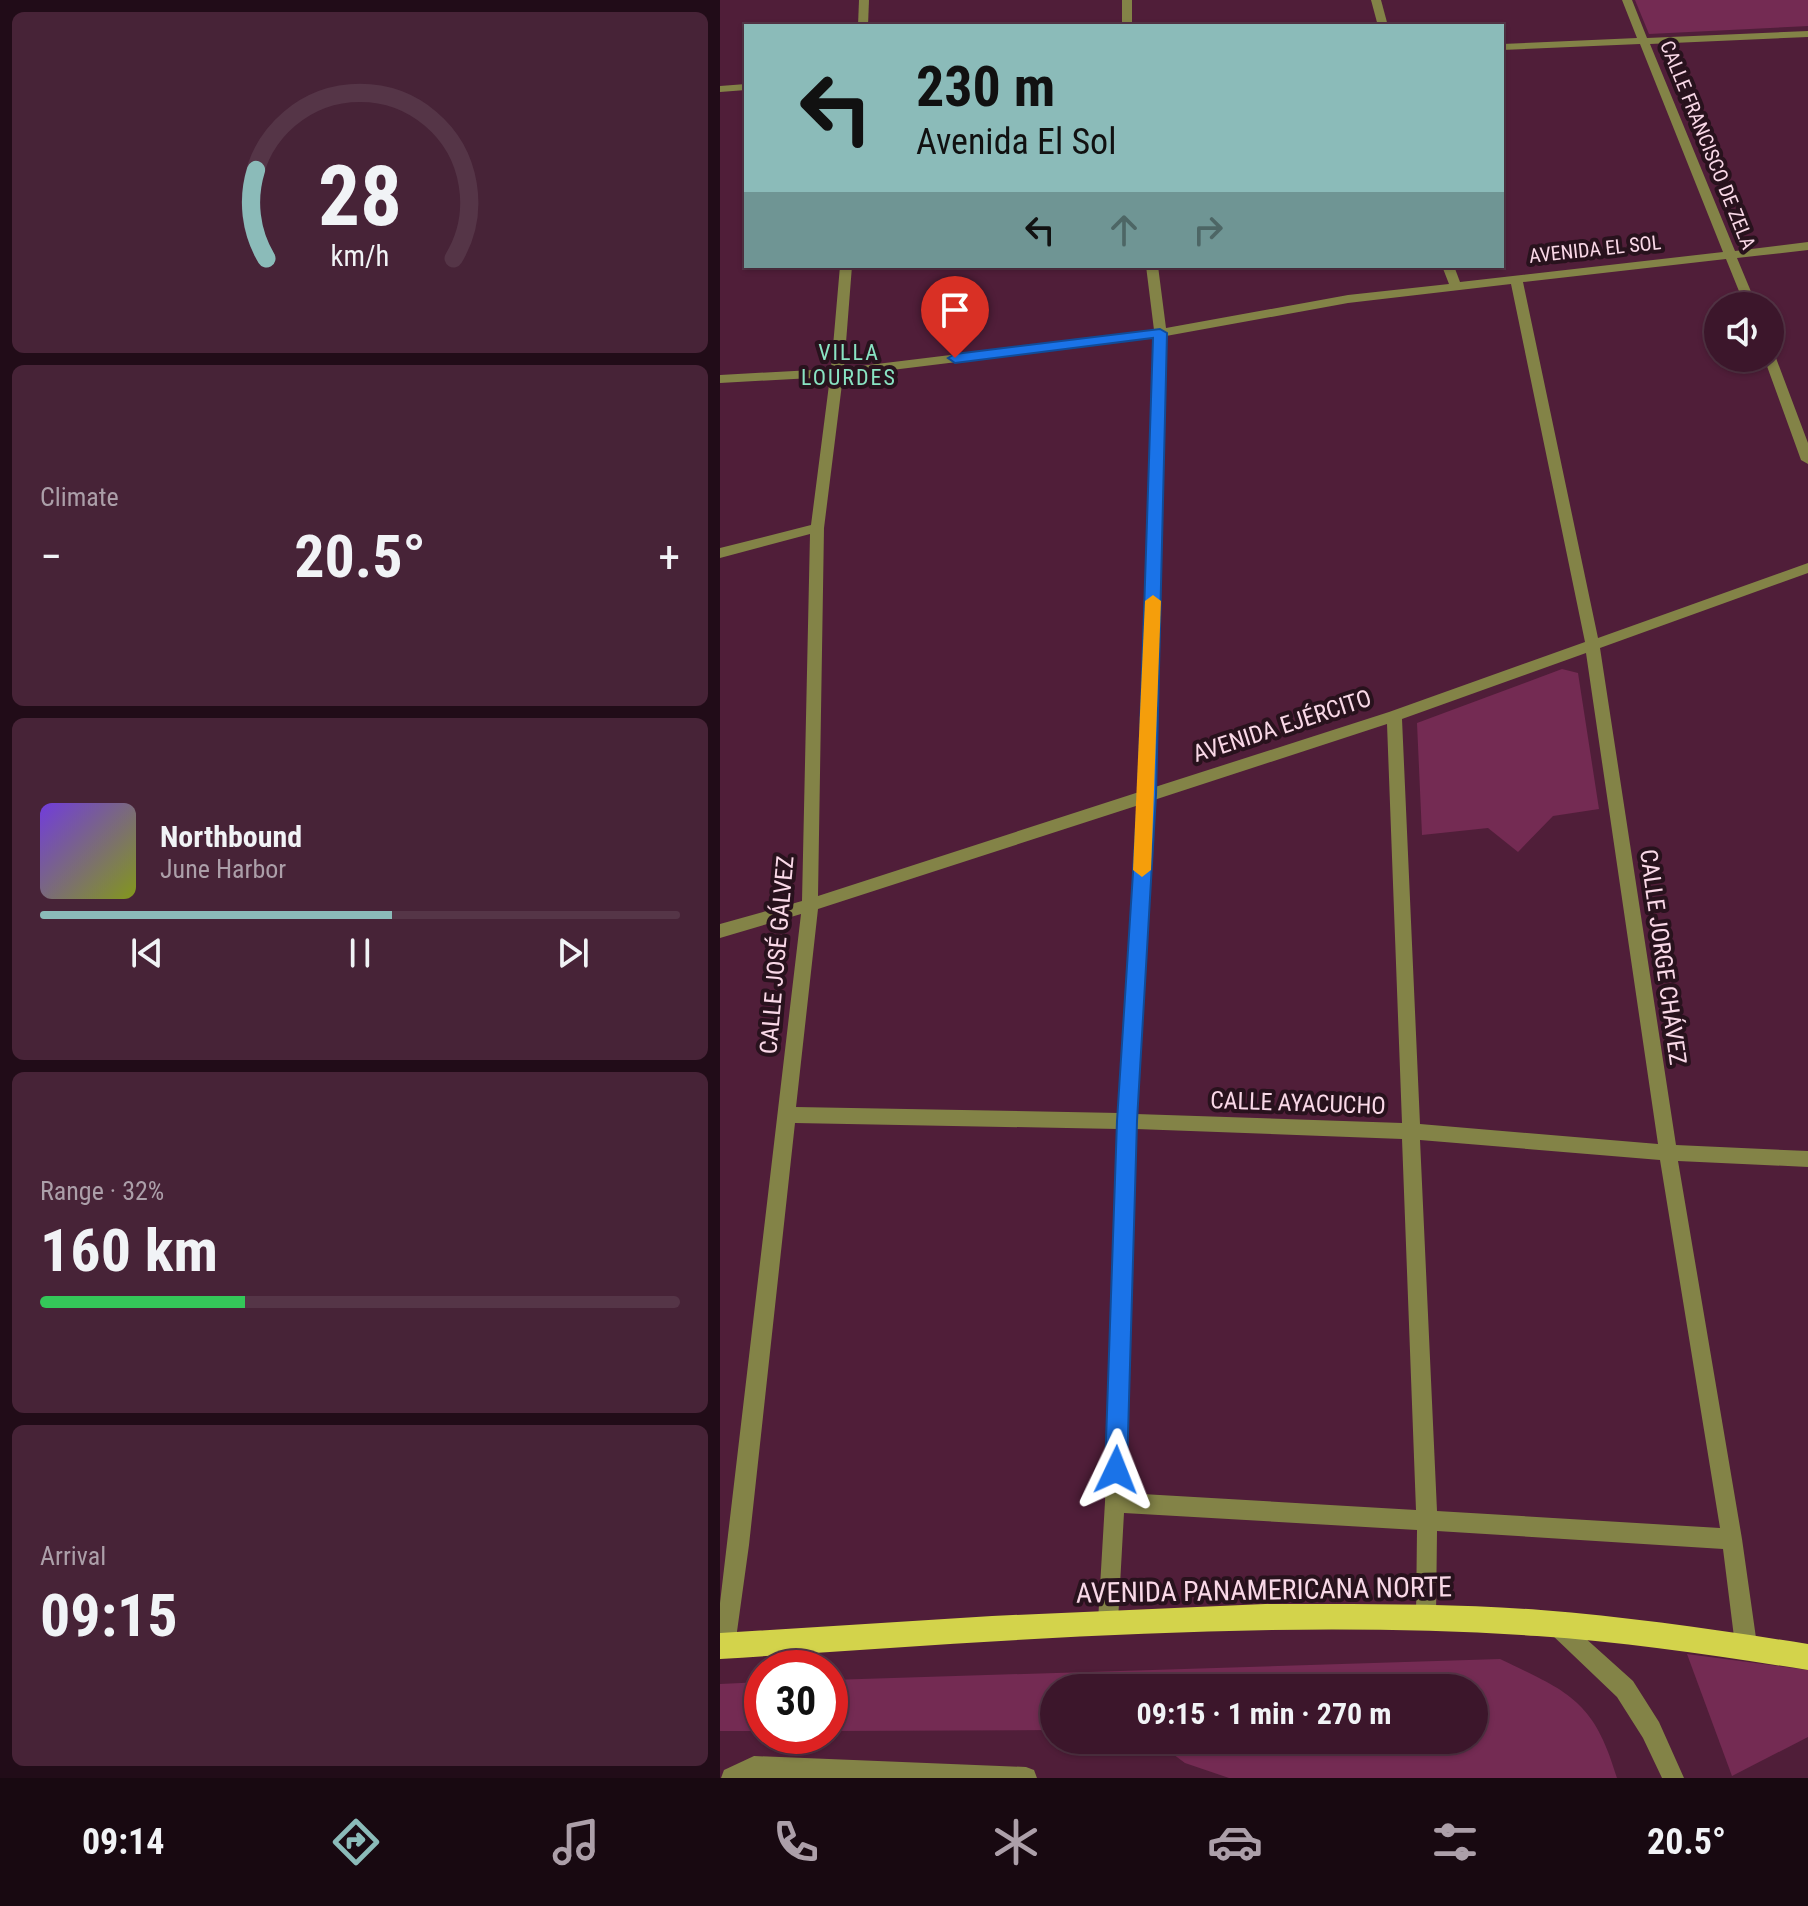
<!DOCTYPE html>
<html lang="en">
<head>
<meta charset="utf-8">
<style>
  :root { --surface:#3c162b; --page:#472337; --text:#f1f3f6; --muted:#ac9fa9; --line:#553547; --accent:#8bbbb9 }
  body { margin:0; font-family:"Roboto Condensed",sans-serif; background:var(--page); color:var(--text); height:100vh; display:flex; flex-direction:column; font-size:30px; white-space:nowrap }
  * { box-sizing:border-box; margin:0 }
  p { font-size:26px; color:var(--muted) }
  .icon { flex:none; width:44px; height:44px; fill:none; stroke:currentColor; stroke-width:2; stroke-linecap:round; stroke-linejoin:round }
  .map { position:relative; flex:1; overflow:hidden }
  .side { display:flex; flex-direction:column; gap:12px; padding:12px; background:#210c18; width:720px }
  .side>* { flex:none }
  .banner { position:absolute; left:24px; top:24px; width:760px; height:244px; border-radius:0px; box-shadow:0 2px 6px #0004,0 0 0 2px var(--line); background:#8bbbb9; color:#111; overflow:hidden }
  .tools { position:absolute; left:984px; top:292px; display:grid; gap:16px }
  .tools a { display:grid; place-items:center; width:80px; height:80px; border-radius:50%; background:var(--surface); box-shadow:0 2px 6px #0004,0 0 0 2px var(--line); font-size:40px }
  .speed { position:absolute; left:24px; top:1650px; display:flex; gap:16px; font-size:40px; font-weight:700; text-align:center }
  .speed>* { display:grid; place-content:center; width:104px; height:104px; border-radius:50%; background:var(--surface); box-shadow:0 2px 6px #0004,0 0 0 2px var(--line); line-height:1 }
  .speed .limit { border:12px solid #d22; background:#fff; color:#111 }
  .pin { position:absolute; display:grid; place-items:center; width:68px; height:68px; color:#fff; margin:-82px -34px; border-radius:50% 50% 50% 0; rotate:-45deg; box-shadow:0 0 8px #0007 }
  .pin .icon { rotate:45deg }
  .me { position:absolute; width:88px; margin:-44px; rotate:2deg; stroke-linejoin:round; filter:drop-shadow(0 0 6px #0008) }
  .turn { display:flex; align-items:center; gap:28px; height:168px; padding:0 40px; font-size:36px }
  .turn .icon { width:104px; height:104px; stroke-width:2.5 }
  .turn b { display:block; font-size:56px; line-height:68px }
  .lanes { display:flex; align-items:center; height:76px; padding:0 40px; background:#0003; justify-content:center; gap:40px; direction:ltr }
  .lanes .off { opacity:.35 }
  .big { font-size:60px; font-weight:700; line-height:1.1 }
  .side .widget { flex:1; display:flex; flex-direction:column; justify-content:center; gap:12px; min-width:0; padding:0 28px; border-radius:12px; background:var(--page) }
  .side .dial { align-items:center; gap:0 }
  .dial svg { height:208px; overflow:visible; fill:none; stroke:var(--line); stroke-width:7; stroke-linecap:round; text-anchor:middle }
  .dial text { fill:var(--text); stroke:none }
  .song { display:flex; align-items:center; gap:24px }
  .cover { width:96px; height:96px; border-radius:12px; background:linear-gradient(135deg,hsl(260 70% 55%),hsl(70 70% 35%)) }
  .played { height:8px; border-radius:4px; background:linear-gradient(90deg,var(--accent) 55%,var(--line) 55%) }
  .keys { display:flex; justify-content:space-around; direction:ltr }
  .heat { display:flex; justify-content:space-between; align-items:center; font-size:44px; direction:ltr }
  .charge { height:12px; border-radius:6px; background:linear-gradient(90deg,#34c759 32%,var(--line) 0) }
  .trip { position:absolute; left:320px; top:1674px; width:448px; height:80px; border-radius:40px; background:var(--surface); box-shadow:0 2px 6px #0004,0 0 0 2px var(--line); font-weight:700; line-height:80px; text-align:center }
  .tab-bar { display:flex; height:128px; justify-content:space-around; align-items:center; background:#180911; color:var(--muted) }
  .tab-bar .icon { width:56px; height:56px }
  .tab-bar .active { color:var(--accent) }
  .tab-bar b { font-size:36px; color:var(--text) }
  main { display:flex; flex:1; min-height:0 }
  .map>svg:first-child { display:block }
  .green { fill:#742b53 }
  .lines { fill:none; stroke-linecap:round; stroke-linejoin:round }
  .street { fill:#838347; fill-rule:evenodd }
  .primary { fill:#d3d34b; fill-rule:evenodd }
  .route { fill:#1a73e8; stroke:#114b97; stroke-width:2 }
  .slow { fill:#f59e0b }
  .labels { text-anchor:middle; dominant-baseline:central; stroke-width:8; stroke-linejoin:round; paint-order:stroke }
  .far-street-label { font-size:20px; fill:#f9d8e7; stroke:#28121d }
  .far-neighbourhood-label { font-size:22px; letter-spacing:2px; fill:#89e4c3; stroke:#28121d }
  .street-label { font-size:24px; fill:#f9d8e7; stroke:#28121d }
  .near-street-label { font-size:28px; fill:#f9d8e7; stroke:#28121d }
</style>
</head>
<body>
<main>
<section class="side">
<div class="widget dial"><svg viewBox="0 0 100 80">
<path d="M14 69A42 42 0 1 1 86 69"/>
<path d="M14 69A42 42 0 0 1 10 35" stroke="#8bbbb9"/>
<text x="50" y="56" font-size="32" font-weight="700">28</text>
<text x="50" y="72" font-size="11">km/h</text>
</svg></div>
<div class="widget"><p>Climate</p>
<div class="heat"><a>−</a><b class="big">20.5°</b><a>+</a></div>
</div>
<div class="widget">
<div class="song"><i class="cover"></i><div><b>Northbound</b><p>June Harbor</p></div></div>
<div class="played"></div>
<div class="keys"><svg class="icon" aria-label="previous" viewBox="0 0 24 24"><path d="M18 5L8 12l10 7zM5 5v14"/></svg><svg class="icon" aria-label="pause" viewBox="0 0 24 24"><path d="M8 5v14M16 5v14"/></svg><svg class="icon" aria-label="next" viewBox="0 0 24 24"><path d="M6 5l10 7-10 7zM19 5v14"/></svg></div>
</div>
<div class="widget"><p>Range · 32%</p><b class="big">160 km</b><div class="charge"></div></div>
<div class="widget"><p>Arrival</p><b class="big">09:15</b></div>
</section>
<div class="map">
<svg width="1088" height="1778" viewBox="0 0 1088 1778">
  <rect width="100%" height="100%" fill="#501e39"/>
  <!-- green -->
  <g class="green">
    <polygon points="915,0 1088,0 1088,26 929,34"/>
    <polygon points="842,669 858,673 879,809 833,816 798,852 768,828 702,835 697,723"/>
    <polygon points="967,1654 1088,1670 1088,1737 1012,1776"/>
    <path d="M780 1659C849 1692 874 1700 897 1778H509L465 1763 434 1740H754V1688H334V1730L110 1731V1680Z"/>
    <polygon points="42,1682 42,1731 0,1731 0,1684"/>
  </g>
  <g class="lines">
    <!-- street -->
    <g class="street">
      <polygon points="139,0 149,0 148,26 138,26"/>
      <rect x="402" y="0" width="10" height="26"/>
      <polygon points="651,0 661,0 668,26 658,26"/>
      <path d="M902 0H912L927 38 1088 31V37L930 44 1015 251 1088 242V250L1017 258 1037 306H1025L1006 259 803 282 878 638 1088 563V573L880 648 956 1145 1088 1151V1167L958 1161 1022 1539 1037 1645 1033 1652 1026 1656 1019 1652 1015 1645 1003 1549 717 1531 716 1617 713 1624 706 1627 699 1624 696 1617 697 1530 404 1513 398 1621 395 1628 388 1631 381 1628 378 1621 385 1502 398 1129 75 1123 29 1545 15 1646 11 1653 4 1657 0 1655V1603L81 914 0 938V924L82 901 90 534 0 558V548L91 525 110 377 0 383V375L111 369 120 266H132L124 368 434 330 426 266H438L446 328 628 295 729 284 722 266H734L740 282 1003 252 920 44 782 50V44L917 38ZM791 284 865 642 669 712 435 787 446 336 628 303ZM434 338 419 792 98 896 104 528 123 376ZM866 653 938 1144 700 1124 682 719ZM667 724 682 1123 416 1114 434 800ZM419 805 399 1113 76 1107 98 909ZM416 1129 682 1139 696 1510 405 1493ZM700 1140 940 1160 1000 1528 717 1511Z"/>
      <polygon points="26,84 26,90 0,92 0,86"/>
      <polygon points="1050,354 1056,358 1088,443 1088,464 1081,460 1044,358 1050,358"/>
      <polygon points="837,1616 844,1619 913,1681 939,1722 964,1778 942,1778 923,1738 897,1697 830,1633 827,1626 830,1619"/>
      <polygon points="34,1756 306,1767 314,1770 317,1778 1,1778 4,1770"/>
    </g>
    <!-- primary -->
    <path class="primary" d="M545 1604C637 1604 729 1603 821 1610 911 1617 999 1630 1088 1644V1670C998 1656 908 1642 817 1636 545 1618 272 1642 0 1659V1633L272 1616Z"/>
  </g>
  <!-- route -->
  <polygon class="route" points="440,329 447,333 436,795 417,1121 407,1470 404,1478 396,1481 388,1478 385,1470 397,1121 418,795 433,338 235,363 228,358 235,354"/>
  <!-- slow -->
  <polygon class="slow" points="433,595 441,601 431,870 422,877 413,870 425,601"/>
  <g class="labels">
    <!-- far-street labels -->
    <g class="far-street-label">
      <text transform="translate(988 145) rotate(68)">CALLE FRANCISCO DE ZELA</text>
      <text transform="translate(875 249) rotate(-6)">AVENIDA EL SOL</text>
    </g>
    <!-- far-neighbourhood labels -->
    <g class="far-neighbourhood-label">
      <text x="129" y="352">VILLA<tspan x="129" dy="25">LOURDES</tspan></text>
    </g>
    <!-- street labels -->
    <g class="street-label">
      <text transform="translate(562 726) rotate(-18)">AVENIDA EJÉRCITO</text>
      <text transform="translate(57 955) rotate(-85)">CALLE JOSÉ GÁLVEZ</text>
      <text transform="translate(943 957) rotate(82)">CALLE JORGE CHÁVEZ</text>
      <text transform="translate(578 1103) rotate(2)">CALLE AYACUCHO</text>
    </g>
    <!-- near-street labels -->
    <g class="near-street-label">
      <text transform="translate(544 1590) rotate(-1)">AVENIDA PANAMERICANA NORTE</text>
    </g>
  </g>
</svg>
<div class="tools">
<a><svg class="icon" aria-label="sound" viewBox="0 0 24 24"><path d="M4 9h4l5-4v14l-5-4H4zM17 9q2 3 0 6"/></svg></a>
</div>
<div class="speed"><div class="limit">30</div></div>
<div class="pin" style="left:235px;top:358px;background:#d93025"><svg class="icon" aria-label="arrive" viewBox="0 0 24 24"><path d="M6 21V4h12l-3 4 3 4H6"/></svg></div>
<svg class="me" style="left:396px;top:1470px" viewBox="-20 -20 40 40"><path d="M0-17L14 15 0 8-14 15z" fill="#1a73e8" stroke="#fff" stroke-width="4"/></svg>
<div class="trip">09:15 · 1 min · 270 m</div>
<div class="banner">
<div class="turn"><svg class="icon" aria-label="left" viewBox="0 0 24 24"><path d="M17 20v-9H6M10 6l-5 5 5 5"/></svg><div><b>230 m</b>Avenida El Sol</div></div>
<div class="lanes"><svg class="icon" aria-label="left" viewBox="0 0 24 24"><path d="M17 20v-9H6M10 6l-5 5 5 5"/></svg><svg class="icon off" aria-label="ahead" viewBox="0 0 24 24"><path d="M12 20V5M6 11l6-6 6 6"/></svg><svg class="icon off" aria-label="right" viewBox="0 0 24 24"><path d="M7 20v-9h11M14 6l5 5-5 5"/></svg></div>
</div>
</div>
</main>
<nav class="tab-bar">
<b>09:14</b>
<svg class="icon active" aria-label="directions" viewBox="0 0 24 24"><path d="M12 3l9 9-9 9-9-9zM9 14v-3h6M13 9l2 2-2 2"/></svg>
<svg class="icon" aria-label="music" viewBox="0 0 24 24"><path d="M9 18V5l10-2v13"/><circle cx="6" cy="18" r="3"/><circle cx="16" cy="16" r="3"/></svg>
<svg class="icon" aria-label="phone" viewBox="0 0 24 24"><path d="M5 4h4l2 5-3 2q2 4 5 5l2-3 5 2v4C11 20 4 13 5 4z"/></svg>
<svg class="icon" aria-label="climate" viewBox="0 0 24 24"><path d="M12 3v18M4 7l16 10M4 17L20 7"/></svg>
<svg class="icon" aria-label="car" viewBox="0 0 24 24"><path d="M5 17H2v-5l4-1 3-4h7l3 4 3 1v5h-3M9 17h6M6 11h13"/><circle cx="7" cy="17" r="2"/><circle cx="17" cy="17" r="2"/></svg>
<svg class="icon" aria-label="filters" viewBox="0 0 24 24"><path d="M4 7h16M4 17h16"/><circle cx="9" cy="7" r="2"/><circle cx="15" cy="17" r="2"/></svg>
<b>20.5°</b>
</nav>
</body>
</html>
